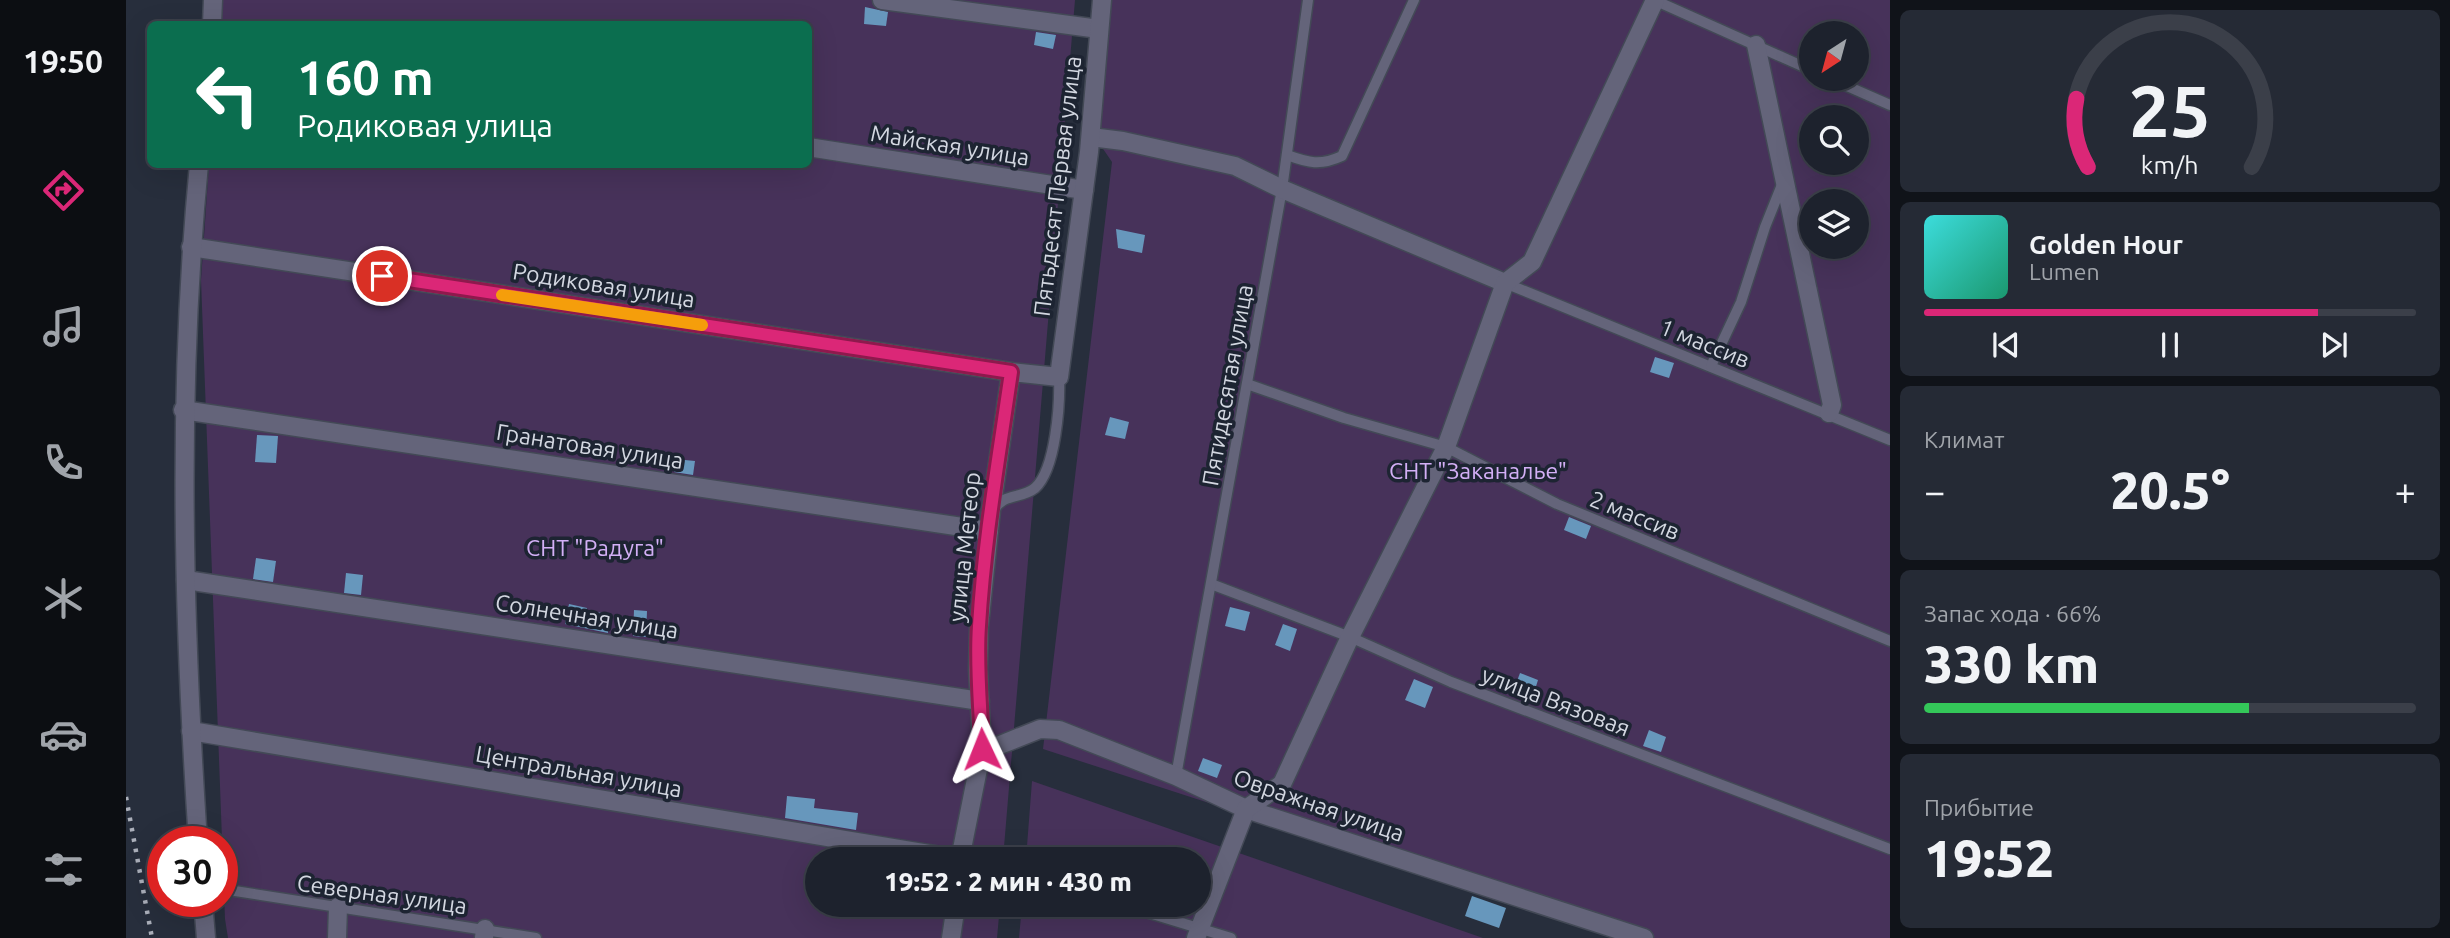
<!DOCTYPE html>
<html lang="ru">
<head>
<meta charset="utf-8">
<style>
  :root { --surface:#1d222d; --page:#252a35; --text:#f1f3f6; --muted:#a0a4aa; --line:#3b3f49; --accent:#db2777 }
  body { margin:0; font-family:Ubuntu,sans-serif; background:var(--page); color:var(--text); height:100vh; display:flex; flex-direction:column; font-size:26px; white-space:nowrap }
  * { box-sizing:border-box; margin:0 }
  p { font-size:23px; color:var(--muted) }
  .icon { flex:none; width:38px; height:38px; fill:none; stroke:currentColor; stroke-width:2; stroke-linecap:round; stroke-linejoin:round }
  .map { position:relative; flex:1; overflow:hidden }
  .panel { display:flex; flex-direction:column; gap:10px; padding:10px; background:#101319; width:560px }
  .panel>* { flex:none }
  .banner { position:absolute; left:21px; top:21px; width:665px; height:147px; border-radius:10px; box-shadow:0 7px 28px #0002,0 0 0 2px var(--line); background:#0b6e4f; color:#fff; overflow:hidden }
  .needle { width:46px; rotate:216deg }
  .tools { position:absolute; left:1673px; top:21px; display:grid; gap:14px }
  .tools a { display:grid; place-items:center; width:70px; height:70px; border-radius:50%; background:var(--surface); box-shadow:0 7px 28px #0002,0 0 0 2px var(--line); font-size:35px }
  .speed { position:absolute; left:21px; top:826px; display:flex; gap:14px; font-size:35px; font-weight:700; text-align:center }
  .speed>* { display:grid; place-content:center; width:91px; height:91px; border-radius:50%; background:var(--surface); box-shadow:0 7px 28px #0002,0 0 0 2px var(--line); line-height:1 }
  .speed .limit { border:10px solid #d22; background:#fff; color:#111 }
  .pin { position:absolute; display:grid; place-items:center; width:60px; height:60px; color:#fff; margin:-30px; border:4px solid #fff; border-radius:50%; box-shadow:0 2px 7px #0007 }
  .me { position:absolute; width:77px; margin:-38px; rotate:358deg; stroke-linejoin:round; filter:drop-shadow(0 0 5px #0008) }
  .turn { display:flex; align-items:center; gap:24px; height:147px; padding:0 35px; font-size:32px }
  .turn .icon { width:91px; height:91px; stroke-width:2.5 }
  .turn b { display:block; font-size:49px; line-height:60px }
  .big { font-size:52px; font-weight:800; line-height:1.1 }
  .panel .card { flex:1; display:flex; flex-direction:column; justify-content:center; gap:10px; min-width:0; padding:0 24px; border-radius:10px; background:var(--page) }
  .panel .dial { align-items:center; gap:0 }
  .dial svg { height:182px; overflow:visible; fill:none; stroke:var(--line); stroke-width:7; stroke-linecap:round; text-anchor:middle }
  .dial text { fill:var(--text); stroke:none }
  .song { display:flex; align-items:center; gap:21px }
  .cover { width:84px; height:84px; border-radius:10px; background:linear-gradient(135deg,hsl(180 70% 55%),hsl(160 70% 35%)) }
  .played { height:7px; border-radius:4px; background:linear-gradient(90deg,var(--accent) 80%,var(--line) 80%) }
  .keys { display:flex; justify-content:space-around; direction:ltr }
  .heat { display:flex; justify-content:space-between; align-items:center; font-size:38px; direction:ltr }
  .charge { height:10px; border-radius:5px; background:linear-gradient(90deg,#34c759 66%,var(--line) 0) }
  .trip { position:absolute; left:679px; top:847px; width:406px; height:70px; border-radius:35px; background:var(--surface); box-shadow:0 7px 28px #0002,0 0 0 2px var(--line); font-weight:800; line-height:70px; text-align:center }
  main { display:flex; flex:1; min-height:0 }
  .tabs { display:flex; flex-direction:column; width:126px; justify-content:space-around; align-items:center; background:#0c0e12; color:var(--muted) }
  .tabs .icon { width:49px; height:49px }
  .tabs .current { color:var(--accent) }
  .tabs b { font-size:32px; color:var(--text) }
  .map>svg:first-child { display:block }
  .green { fill:#47325a; fill-rule:evenodd }
  .building { fill:#6797bc }
  .lines { fill:none; stroke-linecap:round; stroke-linejoin:round }
  .service-casing { stroke:#434956; stroke-width:13 }
  .minor-casing { stroke:#434956; stroke-width:21 }
  .service { stroke:#64647a; stroke-width:10 }
  .minor { stroke:#64647a; stroke-width:18 }
  .rail { stroke:#abafba; stroke-width:4.5; stroke-dasharray:3.5 7; stroke-linecap:butt }
  .route-casing { stroke:#8e194d; stroke-width:18 }
  .route { stroke:#db2777; stroke-width:12 }
  .slow { stroke:#f59e0b; stroke-width:12 }
  .labels { text-anchor:middle; dominant-baseline:central; stroke-width:7; stroke-linejoin:round; paint-order:stroke }
  .street-label { font-size:23px; fill:#d3d7e1; stroke:#1d2432 }
  .park-label { font-size:23px; fill:#d3aff6; stroke:#1d2432 }
</style>
</head>
<body>
<main>
<nav class="tabs">
<b>19:50</b>
<svg class="icon current" aria-label="directions" viewBox="0 0 24 24"><path d="M12 3l9 9-9 9-9-9zM9 14v-3h6M13 9l2 2-2 2"/></svg>
<svg class="icon" aria-label="music" viewBox="0 0 24 24"><path d="M9 18V5l10-2v13"/><circle cx="6" cy="18" r="3"/><circle cx="16" cy="16" r="3"/></svg>
<svg class="icon" aria-label="phone" viewBox="0 0 24 24"><path d="M5 4h4l2 5-3 2q2 4 5 5l2-3 5 2v4C11 20 4 13 5 4z"/></svg>
<svg class="icon" aria-label="climate" viewBox="0 0 24 24"><path d="M12 3v18M4 7l16 10M4 17L20 7"/></svg>
<svg class="icon" aria-label="car" viewBox="0 0 24 24"><path d="M5 17H2v-5l4-1 3-4h7l3 4 3 1v5h-3M9 17h6M6 11h13"/><circle cx="7" cy="17" r="2"/><circle cx="17" cy="17" r="2"/></svg>
<svg class="icon" aria-label="filters" viewBox="0 0 24 24"><path d="M4 7h16M4 17h16"/><circle cx="9" cy="7" r="2"/><circle cx="15" cy="17" r="2"/></svg>
</nav>
<div class="map">
<svg width="1764" height="938" viewBox="0 0 1764 938">
  <rect width="100%" height="100%" fill="#272e3c"/>
  <!-- green -->
  <g class="green">
    <polygon points="94,0 949,0 877,859 691,859 691,905 874,905 871,938 102,938 99,919 75,280 83,165 682,164 682,24 93,24"/>
    <path d="M972 0H1764V938H1497L917 749 986 162 958 121ZM1685 33H1731V79H1685ZM1685 117H1731V163H1685ZM1685 201H1731V247H1685Z"/>
    <polygon points="906,781 1357,938 893,938 896,905 1073,905 1073,859 900,859"/>
  </g>
  <!-- building -->
  <g class="building">
    <polygon points="739,7 762,12 760,26 738,24"/>
    <polygon points="910,32 930,35 927,49 908,45"/>
    <polygon points="990,229 1019,235 1016,253 992,248"/>
    <polygon points="1529,357 1548,363 1543,378 1524,372"/>
    <polygon points="984,417 1003,422 999,439 979,435"/>
    <polygon points="131,435 152,436 150,463 129,462"/>
    <polygon points="549,459 569,461 567,475 548,472"/>
    <polygon points="1443,517 1465,526 1460,539 1438,530"/>
    <polygon points="130,558 150,561 147,582 127,579"/>
    <polygon points="220,573 237,575 235,595 218,593"/>
    <polygon points="443,604 461,608 460,612 482,613 482,633 439,624"/>
    <polygon points="1104,607 1124,612 1119,631 1099,626"/>
    <polygon points="508,610 521,611 520,637 507,636"/>
    <polygon points="1157,624 1171,629 1164,651 1149,645"/>
    <polygon points="1394,673 1412,680 1406,699 1387,692"/>
    <polygon points="1288,679 1307,687 1299,708 1279,700"/>
    <polygon points="1523,730 1540,737 1535,752 1517,746"/>
    <polygon points="1077,758 1096,765 1091,778 1072,771"/>
    <polygon points="661,796 689,799 688,808 732,813 730,830 659,818"/>
    <polygon points="1346,896 1380,908 1373,928 1339,916"/>
  </g>
  <g class="lines">
    <!-- service casing -->
    <g class="service-casing">
      <g id="service">
        <polyline points="1528,0 1685,70"/>
        <polyline points="1705,79 1764,105"/>
        <path d="M1161 155C1183 163 1194 166 1216 156L1288 0"/>
        <polyline points="1379,283 1764,440"/>
        <polyline points="1585,366 1615,302 1639,227 1657,182"/>
        <polyline points="1121,384 1218,418 1320,447 1431,504 1764,641"/>
        <path d="M866 510C870 507 874 502 878 500 888 495 899 496 909 488 930 469 934 404 933 377"/>
        <polyline points="1085,584 1224,637 1325,682 1764,849"/>
        <polyline points="1050,776 1156,189 1182,0"/>
        <polyline points="96,889 410,938"/>
        <polyline points="997,905 1105,938"/>
      </g>
    </g>
    <!-- minor casing -->
    <g class="minor-casing">
      <g id="minor">
        <polyline points="756,0 973,29"/>
        <polyline points="86,24 87,0"/>
        <polyline points="1630,45 1706,405 1703,413"/>
        <polyline points="965,137 997,141 1109,166 1156,189 1379,283"/>
        <polyline points="682,147 958,190"/>
        <polyline points="65,247 885,372"/>
        <polyline points="57,410 863,531"/>
        <polyline points="60,580 854,701"/>
        <polyline points="65,731 833,859"/>
        <polyline points="856,749 874,745 914,729 933,730 1050,776 1120,809 1518,938"/>
        <path d="M72 842C57 616 51 390 73 164"/>
        <polyline points="834,859 856,749 852,669 853,627 865,511 885,372 933,377 963,152 976,0"/>
        <polyline points="77,901 80,938"/>
        <polyline points="211,938 212,907"/>
        <polyline points="358,938 359,929"/>
        <polyline points="825,938 830,905"/>
        <polyline points="1070,938 1120,809 1156,784 1224,637 1320,447 1379,283 1406,262 1529,0"/>
      </g>
    </g>
    <!-- service -->
    <use href="#service" class="service"/>
    <!-- minor -->
    <use href="#minor" class="minor"/>
    <!-- rail -->
    <polyline class="rail" points="0,797 26,938"/>
  </g>
  <g class="lines">
    <!-- route casing -->
    <g class="route-casing">
      <path id="route" d="M256 276 885 372C873 456 858 541 853 626 850 667 855 708 856 749"/>
    </g>
    <!-- route -->
    <use href="#route" class="route"/>
    <!-- slow -->
    <polyline class="slow" points="376,295 576,325"/>
  </g>
  <g class="labels">
    <!-- street labels -->
    <g class="street-label">
      <text transform="translate(824 145) rotate(9)">Майская улица</text>
      <text transform="translate(931 186) rotate(-83)">Пятьдесят Первая улица</text>
      <text transform="translate(478 285) rotate(9)">Родиковая улица</text>
      <text transform="translate(1579 343) rotate(22)">1 массив</text>
      <text transform="translate(1101 385) rotate(-80)">Пятидесятая улица</text>
      <text transform="translate(464 446) rotate(9)">Гранатовая улица</text>
      <text transform="translate(1509 515) rotate(22)">2 массив</text>
      <text transform="translate(838 547) rotate(-84)">улица Метеор</text>
      <text transform="translate(461 616) rotate(9)">Солнечная улица</text>
      <text transform="translate(1430 701) rotate(21)">улица Вязовая</text>
      <text transform="translate(453 771) rotate(10)">Центральная улица</text>
      <text transform="translate(1193 805) rotate(19)">Овражная улица</text>
      <text transform="translate(256 894) rotate(8)">Северная улица</text>
    </g>
    <!-- park labels -->
    <g class="park-label">
      <text x="1352" y="470">СНТ "Заканалье"</text>
      <text x="469" y="547">СНТ "Радуга"</text>
    </g>
  </g>
</svg>
<div class="tools">
<a><svg class="needle" viewBox="-14 -14 28 28"><path d="M0-13l5 13h-10z" fill="#e53935"/><path d="M0 13l5-13h-10z" fill="#a0a4aa"/></svg></a>
<a><svg class="icon" aria-label="search" viewBox="0 0 24 24"><circle cx="10" cy="10" r="6"/><path d="M15 15l6 6"/></svg></a>
<a><svg class="icon" aria-label="layers" viewBox="0 0 24 24"><path d="M12 4l9 5-9 5-9-5zM3 14l9 5 9-5"/></svg></a>
</div>
<div class="speed"><div class="limit">30</div></div>
<div class="pin" style="left:256px;top:276px;background:#d93025"><svg class="icon" aria-label="arrive" viewBox="0 0 24 24"><path d="M6 21V4h12l-3 4 3 4H6"/></svg></div>
<svg class="me" style="left:856px;top:749px" viewBox="-20 -20 40 40"><path d="M0-17L14 15 0 8-14 15z" fill="#db2777" stroke="#fff" stroke-width="4"/></svg>
<div class="trip">19:52 · 2 мин · 430 m</div>
<div class="banner">
<div class="turn"><svg class="icon" aria-label="left" viewBox="0 0 24 24"><path d="M17 20v-9H6M10 6l-5 5 5 5"/></svg><div><b>160 m</b>Родиковая улица</div></div>
</div>
</div>
<section class="panel">
<div class="card dial"><svg viewBox="0 0 100 80">
<path d="M14 69A42 42 0 1 1 86 69"/>
<path d="M14 69A42 42 0 0 1 9 39" stroke="#db2777"/>
<text x="50" y="56" font-size="32" font-weight="700">25</text>
<text x="50" y="72" font-size="11">km/h</text>
</svg></div>
<div class="card">
<div class="song"><i class="cover"></i><div><b>Golden Hour</b><p>Lumen</p></div></div>
<div class="played"></div>
<div class="keys"><svg class="icon" aria-label="previous" viewBox="0 0 24 24"><path d="M18 5L8 12l10 7zM5 5v14"/></svg><svg class="icon" aria-label="pause" viewBox="0 0 24 24"><path d="M8 5v14M16 5v14"/></svg><svg class="icon" aria-label="next" viewBox="0 0 24 24"><path d="M6 5l10 7-10 7zM19 5v14"/></svg></div>
</div>
<div class="card"><p>Климат</p>
<div class="heat"><a>−</a><b class="big">20.5°</b><a>+</a></div>
</div>
<div class="card"><p>Запас хода · 66%</p><b class="big">330 km</b><div class="charge"></div></div>
<div class="card"><p>Прибытие</p><b class="big">19:52</b></div>
</section>
</main>
</body>
</html>
